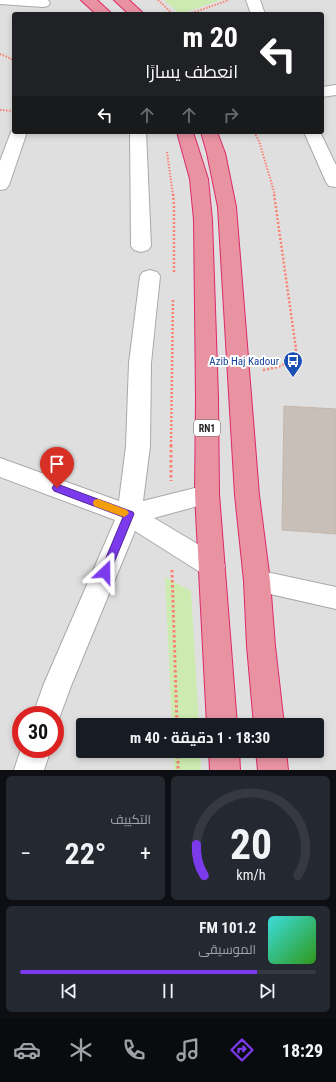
<!DOCTYPE html>
<html lang="ar">
<head>
<meta charset="utf-8">
<style>
  :root { --surface:#171b24; --page:#242831; --text:#f1f3f6; --muted:#9ea1a6; --line:#363941; --accent:#7c3aed }
  body { margin:0; font-family:"Roboto Condensed",Cairo,sans-serif; background:var(--page); color:var(--text); direction:rtl; height:100vh; display:flex; flex-direction:column; font-size:15px; white-space:nowrap }
  * { box-sizing:border-box; margin:0 }
  p { font-size:13px; color:var(--muted) }
  .icon { flex:none; width:22px; height:22px; fill:none; stroke:currentColor; stroke-width:2; stroke-linecap:round; stroke-linejoin:round }
  .map { position:relative; height:770px; overflow:hidden; direction:ltr }
  .details { display:flex; flex-direction:column; gap:6px; padding:6px; background:#0d0f14; flex:1 }
  .details>* { flex:none }
  .banner { position:absolute; left:12px; top:12px; width:312px; height:122px; border-radius:4px; box-shadow:0 2px 6px #0003; direction:rtl; background:#202124; color:#fff; overflow:hidden }
  .speed { position:absolute; left:12px; top:706px; display:flex; gap:8px; font-size:20px; font-weight:700; text-align:center }
  .speed>* { display:grid; place-content:center; width:52px; height:52px; border-radius:50%; background:var(--surface); box-shadow:0 2px 6px #0003; line-height:1 }
  .speed .limit { border:6px solid #d22; background:#fff; color:#111 }
  .pin { position:absolute; display:grid; place-items:center; width:34px; height:34px; color:#fff; margin:-41px -17px; border-radius:50% 50% 50% 0; rotate:-45deg; box-shadow:0 0 4px #0007 }
  .pin .icon { rotate:45deg }
  .me { position:absolute; width:44px; margin:-22px; rotate:23deg; stroke-linejoin:round; filter:drop-shadow(0 0 3px #0008) }
  .turn { display:flex; align-items:center; gap:14px; height:84px; padding:0 20px; font-size:18px }
  .turn .icon { width:52px; height:52px; stroke-width:2.5 }
  .turn b { display:block; font-size:28px; line-height:34px }
  .lanes { display:flex; align-items:center; height:38px; padding:0 20px; background:#0003; justify-content:center; gap:20px; direction:ltr }
  .lanes .off { opacity:.35 }
  .big { font-size:30px; font-weight:700; line-height:1.1 }
  .details .widget { flex:1; display:flex; flex-direction:column; justify-content:center; gap:6px; min-width:0; padding:0 14px; border-radius:6px; background:var(--page) }
  .details .dial { align-items:center; gap:0 }
  .dial svg { height:104px; overflow:visible; fill:none; stroke:var(--line); stroke-width:7; stroke-linecap:round; text-anchor:middle }
  .dial text { fill:var(--text); stroke:none }
  .song { display:flex; align-items:center; gap:12px }
  .cover { width:48px; height:48px; border-radius:6px; background:linear-gradient(135deg,hsl(180 70% 55%),hsl(110 70% 35%)) }
  .played { height:4px; border-radius:2px; background:linear-gradient(90deg,var(--accent) 80%,var(--line) 80%) }
  .keys { display:flex; justify-content:space-around; direction:ltr }
  .heat { display:flex; justify-content:space-between; align-items:center; font-size:22px; direction:ltr }
  .details .tiles { flex:1; display:grid; gap:6px; grid-template-columns:1fr 1fr }
  .widget:last-child { grid-column:span 2 }
  .trip { position:absolute; left:76px; top:718px; width:248px; height:40px; border-radius:4px; background:var(--surface); box-shadow:0 2px 6px #0003; font-weight:700; line-height:40px; text-align:center; direction:rtl }
  .tabs { display:flex; height:64px; justify-content:space-around; align-items:center; background:#090b0e; color:var(--muted) }
  .tabs .icon { width:28px; height:28px }
  .tabs .selected { color:var(--accent) }
  .tabs b { font-size:18px; color:var(--text) }
  .map>svg:first-child { display:block }
  .residential { fill:#e0dfdf; fill-rule:evenodd }
  .grass { fill:#cdebb0 }
  .building { fill:#c7bfb8; stroke:#c4b6ab }
  .lines { fill:none; stroke-linecap:round; stroke-linejoin:round }
  .minor-casing { stroke:#a9a9a9; stroke-width:2 }
  .highway-casing { stroke:#dc2a67; stroke-width:2 }
  .path-far2 { stroke:#fa8072; stroke-width:2; stroke-dasharray:1.5 1.5; stroke-linecap:butt }
  .path-far1 { stroke:#fa8072; stroke-width:2.5; stroke-dasharray:2 2; stroke-linecap:butt }
  .path { stroke:#fa8072; stroke-width:3; stroke-dasharray:2.5 2.5; stroke-linecap:butt }
  .minor { fill:#fff; fill-rule:evenodd }
  .highway { fill:#e892a2; fill-rule:evenodd }
  .route { fill:#7c3aed; stroke:#51269a }
  .slow { fill:#f59e0b }
  .labels { text-anchor:middle; dominant-baseline:central; stroke-width:4; stroke-linejoin:round; paint-order:stroke }
  .shield { fill:#fff; stroke:#646464; stroke-width:1 }
  .shield-label { font-size:10px; font-weight:bold; fill:#222 }
  .transit-label { font-size:11px; fill:#164399; stroke:#fff; text-anchor:end }
</style>
</head>
<body>
<div class="map">
<svg width="336" height="770" viewBox="0 0 336 770">
  <rect width="100%" height="100%" fill="#f2efe9"/>
  <!-- residential -->
  <path class="residential" d="M0 0H336V770H0ZM14 14H322V132H14ZM21 715H55V749H21ZM83 725H317V751H83Z"/>
  <!-- grass -->
  <g class="grass">
    <polygon points="164,0 220,0 180,14"/>
    <polygon points="165,577 191,591 199,725 172,725"/>
    <polygon points="174,751 200,751 201,770 174,770"/>
  </g>
  <!-- building -->
  <polygon class="building" points="284,406 336,409 336,534 282,530"/>
  <g class="lines">
    <!-- minor casing -->
    <g class="minor-casing">
      <g id="minor">
        <polygon points="0,0 48,0 50,3 48,6 43,7 0,4"/>
        <polygon points="246,0 260,0 265,14 251,14"/>
        <polygon points="336,85 336,95 322,97 322,87"/>
        <polygon points="14,128 14,132 27,132 9,185 6,189 0,190 0,161 11,132"/>
        <polygon points="130,132 146,132 151,246 148,250 141,252 134,250 131,246"/>
        <polygon points="304,132 320,132 336,165 336,187 329,186 326,182"/>
        <polygon points="150,270 157,272 160,276 151,363 150,446 143,501 207,485 216,487 219,494 216,501 154,518 221,558 225,566 221,574 212,577 203,574 135,531 71,686 57,724 55,725 55,715 33,715 43,686 115,520 0,477 0,458 119,501 126,446 129,363 140,276 143,272"/>
        <polygon points="257,570 336,587 336,609 248,589 244,581 248,573"/>
        <polygon points="21,749 51,749 44,770 14,770"/>
      </g>
    </g>
    <!-- highway casing -->
    <g class="highway-casing">
      <g id="highway">
        <polygon points="81,0 97,0 112,14 96,14"/>
        <polygon points="114,0 129,0 144,14 129,14"/>
        <polygon points="177,132 193,132 208,179 212,220 218,397 219,494 237,725 207,725 195,494 196,397 194,220 190,179"/>
        <polygon points="201,132 217,132 225,153 236,207 259,495 270,581 275,646 284,725 254,725 247,646 244,581 235,495 218,207 207,153"/>
        <polygon points="209,751 239,751 240,770 210,770"/>
        <polygon points="256,751 286,751 288,770 258,770"/>
      </g>
    </g>
    <!-- path-far2 -->
    <g class="path-far2">
      <polyline points="158,0 173,14"/>
      <polyline points="189,14 229,0"/>
      <polyline points="0,54 14,60"/>
      <polyline points="0,110 14,111"/>
      <polyline points="254,132 259,141 275,195"/>
      <polyline points="167,152 173,195"/>
    </g>
    <!-- path-far1 -->
    <g class="path-far1">
      <polyline points="173,194 174,205 174,273"/>
      <path d="M263 370C279 367 290 366 296 349L274 194"/>
      <polyline points="171,446 173,298"/>
    </g>
    <!-- path -->
    <g class="path">
      <polyline points="171,445 171,481"/>
      <polyline points="172,570 177,725"/>
      <polyline points="178,751 178,770"/>
    </g>
    <!-- minor -->
    <use href="#minor" class="minor"/>
    <!-- highway -->
    <use href="#highway" class="highway"/>
  </g>
  <!-- route -->
  <polygon class="route" points="57,484 133,512 134,514 109,575 105,576 101,575 100,572 123,517 54,491 52,488 54,485"/>
  <!-- slow -->
  <polygon class="slow" points="98,499 127,510 129,513 127,515 124,517 94,506 93,503 94,500"/>
  <!-- icons -->
  <defs>
    <g id="bus-pin" transform="scale(1)"><path d="M0 17L-7.5 6A9.5 9.5 0 1 1 7.5 6Z" fill="#1a4fb4" stroke="#fff"/><path d="M-5-6H5V4H4V6H2V4H-2V6H-4V4H-5ZM-3.5-4V0h7V-4ZM-3.5 1.2v1.5H-2V1.2ZM2 1.2v1.5H3.5V1.2Z" fill="#fff"/></g>
  </defs>
  <g fill-rule="evenodd">
    <use href="#bus-pin" x="293" y="361"/>
  </g>
  <g class="labels">
    <!-- shield labels -->
    <rect class="shield" x="194" y="420" width="26" height="16" rx="3"/>
    <g class="shield-label">
      <text x="207" y="428">RN1</text>
    </g>
    <!-- transit labels -->
    <g class="transit-label">
      <text x="279" y="361">Azib Haj Kadour</text>
    </g>
  </g>
</svg>
<div class="speed"><div class="limit">30</div></div>
<div class="pin" style="left:57px;top:488px;background:#d93025"><svg class="icon" aria-label="arrive" viewBox="0 0 24 24"><path d="M6 21V4h12l-3 4 3 4H6"/></svg></div>
<svg class="me" style="left:105px;top:572px" viewBox="-20 -20 40 40"><path d="M0-17L14 15 0 8-14 15z" fill="#7c3aed" stroke="#fff" stroke-width="4"/></svg>
<div class="trip">18:30 · 1 دقيقة · 40 m</div>
<div class="banner">
<div class="turn"><svg class="icon" aria-label="left" viewBox="0 0 24 24"><path d="M17 20v-9H6M10 6l-5 5 5 5"/></svg><div><b>20 m</b>انعطف يسارًا</div></div>
<div class="lanes"><svg class="icon" aria-label="left" viewBox="0 0 24 24"><path d="M17 20v-9H6M10 6l-5 5 5 5"/></svg><svg class="icon off" aria-label="ahead" viewBox="0 0 24 24"><path d="M12 20V5M6 11l6-6 6 6"/></svg><svg class="icon off" aria-label="ahead" viewBox="0 0 24 24"><path d="M12 20V5M6 11l6-6 6 6"/></svg><svg class="icon off" aria-label="right" viewBox="0 0 24 24"><path d="M7 20v-9h11M14 6l5 5-5 5"/></svg></div>
</div>
</div>
<section class="details">
<div class="tiles">
<div class="widget dial"><svg viewBox="0 0 100 80">
<path d="M14 69A42 42 0 1 1 86 69"/>
<path d="M14 69A42 42 0 0 1 8 45" stroke="#7c3aed"/>
<text x="50" y="56" font-size="32" font-weight="700">20</text>
<text x="50" y="72" font-size="11">km/h</text>
</svg></div>
<div class="widget"><p>التكييف</p>
<div class="heat"><a>−</a><b class="big">22°</b><a>+</a></div>
</div>
<div class="widget">
<div class="song"><i class="cover"></i><div><b>101.2 FM</b><p>الموسيقى</p></div></div>
<div class="played"></div>
<div class="keys"><svg class="icon" aria-label="previous" viewBox="0 0 24 24"><path d="M18 5L8 12l10 7zM5 5v14"/></svg><svg class="icon" aria-label="pause" viewBox="0 0 24 24"><path d="M8 5v14M16 5v14"/></svg><svg class="icon" aria-label="next" viewBox="0 0 24 24"><path d="M6 5l10 7-10 7zM19 5v14"/></svg></div>
</div>
</div>
</section>
<nav class="tabs">
<b>18:29</b>
<svg class="icon selected" aria-label="directions" viewBox="0 0 24 24"><path d="M12 3l9 9-9 9-9-9zM9 14v-3h6M13 9l2 2-2 2"/></svg>
<svg class="icon" aria-label="music" viewBox="0 0 24 24"><path d="M9 18V5l10-2v13"/><circle cx="6" cy="18" r="3"/><circle cx="16" cy="16" r="3"/></svg>
<svg class="icon" aria-label="phone" viewBox="0 0 24 24"><path d="M5 4h4l2 5-3 2q2 4 5 5l2-3 5 2v4C11 20 4 13 5 4z"/></svg>
<svg class="icon" aria-label="climate" viewBox="0 0 24 24"><path d="M12 3v18M4 7l16 10M4 17L20 7"/></svg>
<svg class="icon" aria-label="car" viewBox="0 0 24 24"><path d="M5 17H2v-5l4-1 3-4h7l3 4 3 1v5h-3M9 17h6M6 11h13"/><circle cx="7" cy="17" r="2"/><circle cx="17" cy="17" r="2"/></svg>
</nav>
</body>
</html>
